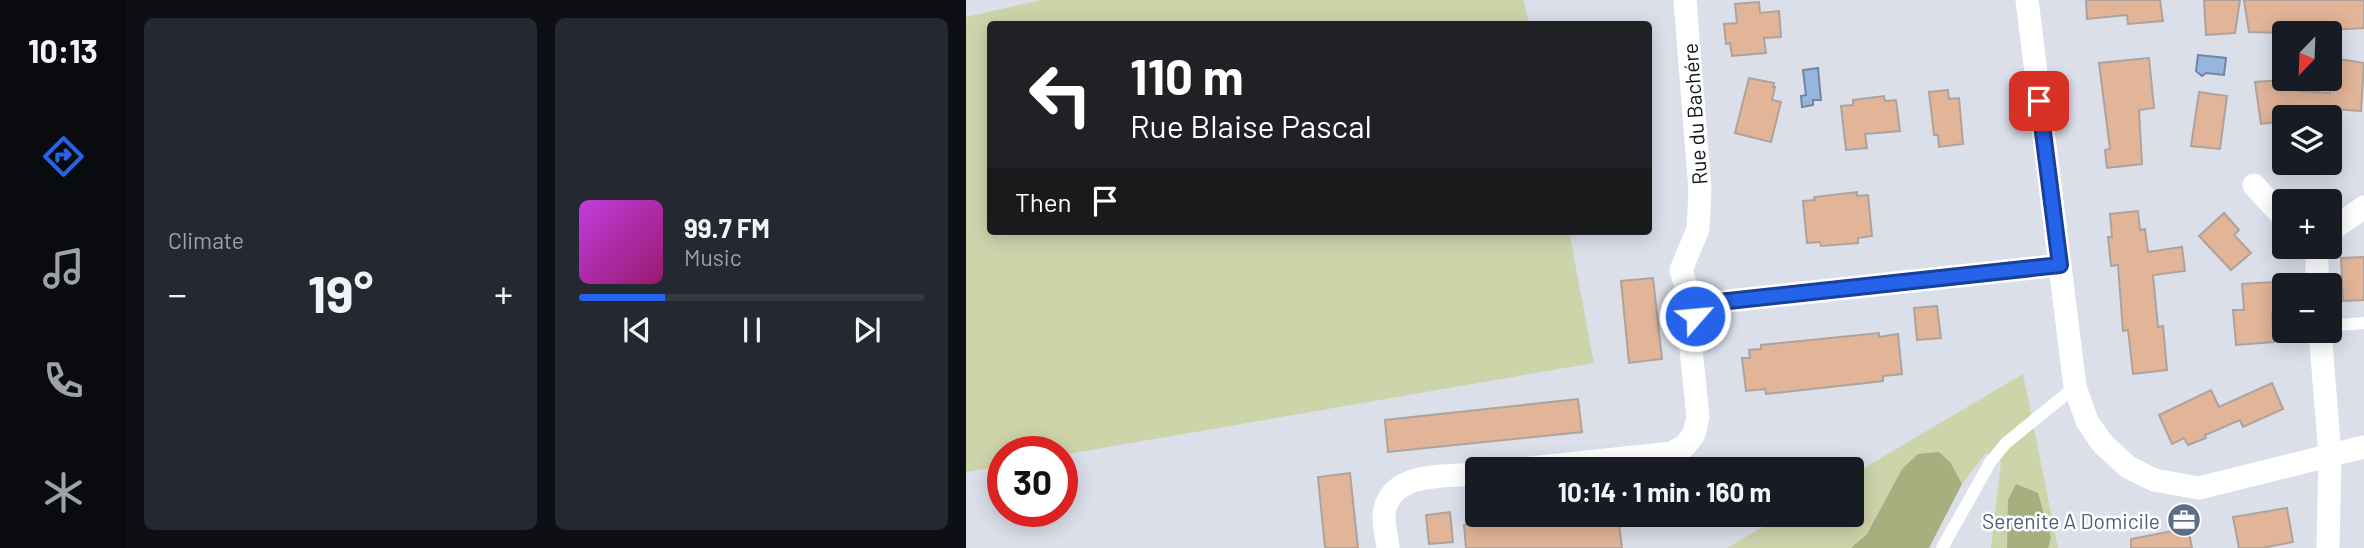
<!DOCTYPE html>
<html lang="en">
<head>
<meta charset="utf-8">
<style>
  :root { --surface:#171b24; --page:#242831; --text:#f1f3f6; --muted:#9ea1a6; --line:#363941; --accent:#2563eb }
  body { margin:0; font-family:Barlow,sans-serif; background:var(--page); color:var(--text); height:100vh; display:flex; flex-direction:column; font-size:26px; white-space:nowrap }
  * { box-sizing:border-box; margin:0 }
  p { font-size:23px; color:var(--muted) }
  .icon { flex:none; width:38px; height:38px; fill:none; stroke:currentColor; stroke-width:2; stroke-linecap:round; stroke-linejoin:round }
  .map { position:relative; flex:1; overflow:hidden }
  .sheet { display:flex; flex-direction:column; gap:18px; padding:18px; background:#0d0f14; width:840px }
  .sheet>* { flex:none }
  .guide { position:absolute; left:21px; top:21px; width:665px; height:214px; border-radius:7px; box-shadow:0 4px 18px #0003; background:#202124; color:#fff; overflow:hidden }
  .needle { width:46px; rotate:203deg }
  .tools { position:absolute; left:1306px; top:21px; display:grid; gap:14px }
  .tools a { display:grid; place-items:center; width:70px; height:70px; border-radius:7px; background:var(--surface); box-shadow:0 4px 18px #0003; font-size:35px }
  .speed { position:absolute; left:21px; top:436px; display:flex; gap:14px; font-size:35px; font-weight:700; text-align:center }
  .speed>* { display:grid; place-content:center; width:91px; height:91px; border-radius:50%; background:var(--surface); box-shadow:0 4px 18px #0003; line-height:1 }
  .speed .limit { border:10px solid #d22; background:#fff; color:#111 }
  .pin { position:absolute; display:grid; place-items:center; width:60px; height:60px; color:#fff; margin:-30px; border-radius:14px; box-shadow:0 4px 10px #0006 }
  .me { position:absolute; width:77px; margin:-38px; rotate:63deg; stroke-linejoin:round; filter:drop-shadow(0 0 5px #0008) }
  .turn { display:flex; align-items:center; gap:24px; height:147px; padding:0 28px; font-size:32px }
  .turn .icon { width:91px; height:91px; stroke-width:2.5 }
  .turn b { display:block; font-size:49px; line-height:60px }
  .then { display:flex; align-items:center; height:66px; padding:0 28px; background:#0003; gap:14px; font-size:26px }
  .big { font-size:52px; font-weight:700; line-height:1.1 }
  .sheet .widget { flex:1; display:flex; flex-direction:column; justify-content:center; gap:10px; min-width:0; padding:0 24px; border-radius:10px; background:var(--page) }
  .song { display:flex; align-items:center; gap:21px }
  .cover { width:84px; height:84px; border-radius:10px; background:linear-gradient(135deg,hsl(290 70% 55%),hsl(320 70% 35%)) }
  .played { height:7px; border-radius:4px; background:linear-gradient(90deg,var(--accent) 25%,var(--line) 25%) }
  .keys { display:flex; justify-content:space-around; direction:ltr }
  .heat { display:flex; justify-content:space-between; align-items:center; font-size:38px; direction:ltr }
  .sheet .tiles { flex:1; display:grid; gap:18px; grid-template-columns:repeat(2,1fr) }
  .trip { position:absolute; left:499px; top:457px; width:399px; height:70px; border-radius:7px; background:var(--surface); box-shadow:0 4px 18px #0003; font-weight:700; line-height:70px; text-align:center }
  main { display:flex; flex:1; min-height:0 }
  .tabs { display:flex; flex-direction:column; width:126px; justify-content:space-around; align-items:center; background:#090b0e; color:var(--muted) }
  .tabs .icon { width:49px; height:49px }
  .tabs .on { color:var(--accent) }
  .tabs b { font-size:32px; color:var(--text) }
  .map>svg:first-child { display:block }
  .green { fill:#ced4aa }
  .forest { fill:#a8af7f }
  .water { fill:#97b6dd; stroke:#6f85a2; stroke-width:2 }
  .building { fill:#e2b498; stroke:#aea39c; stroke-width:2 }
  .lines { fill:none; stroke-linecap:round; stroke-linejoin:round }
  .service { stroke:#fff; stroke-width:12 }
  .minor { stroke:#fff; stroke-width:23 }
  .route-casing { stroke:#184099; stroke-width:18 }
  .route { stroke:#2563eb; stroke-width:12 }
  .labels { text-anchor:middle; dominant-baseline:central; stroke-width:5; stroke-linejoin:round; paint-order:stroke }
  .street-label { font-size:21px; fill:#121317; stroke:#fff }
  .service-label { font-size:21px; fill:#4e5e75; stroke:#fff; text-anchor:end }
</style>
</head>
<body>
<main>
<nav class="tabs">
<b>10:13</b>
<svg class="icon on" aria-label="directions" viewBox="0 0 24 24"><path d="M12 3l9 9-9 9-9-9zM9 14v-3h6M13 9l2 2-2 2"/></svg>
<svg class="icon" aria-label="music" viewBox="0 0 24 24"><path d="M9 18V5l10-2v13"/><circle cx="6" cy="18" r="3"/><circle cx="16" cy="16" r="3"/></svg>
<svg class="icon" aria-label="phone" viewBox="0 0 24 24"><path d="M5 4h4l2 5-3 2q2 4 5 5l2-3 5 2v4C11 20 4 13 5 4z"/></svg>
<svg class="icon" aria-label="climate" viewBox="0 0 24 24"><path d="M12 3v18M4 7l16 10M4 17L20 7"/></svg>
</nav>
<section class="sheet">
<div class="tiles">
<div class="widget"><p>Climate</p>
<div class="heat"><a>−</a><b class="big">19°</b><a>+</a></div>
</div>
<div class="widget">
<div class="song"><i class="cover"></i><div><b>99.7 FM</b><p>Music</p></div></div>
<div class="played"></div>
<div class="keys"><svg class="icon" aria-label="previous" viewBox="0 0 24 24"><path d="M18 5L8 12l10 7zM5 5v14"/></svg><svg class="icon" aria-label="pause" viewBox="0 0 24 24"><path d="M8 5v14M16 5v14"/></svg><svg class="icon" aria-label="next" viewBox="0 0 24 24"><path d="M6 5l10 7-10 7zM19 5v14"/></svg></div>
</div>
</div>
</section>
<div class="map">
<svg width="1398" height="548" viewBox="0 0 1398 548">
  <rect width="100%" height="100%" fill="#dbdfea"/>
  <!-- green -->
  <g class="green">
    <polygon points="75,0 558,0 563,24 24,24 24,231 603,231 628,363 96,455 96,452 37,452 37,466 0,472 0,17"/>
    <polygon points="1057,374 1092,548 1025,548 1035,462 1020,453 996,484 985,463 936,469 901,534 885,548 761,548 818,515 886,514 886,475"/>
  </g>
  <!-- forest -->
  <g class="forest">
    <polygon points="973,452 985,463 996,484 963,548 885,548 901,534 936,469 952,454"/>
    <polygon points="1050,484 1072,493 1085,538 1082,548 1041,548 1042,500"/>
  </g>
  <!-- water -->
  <g class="water">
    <polygon points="1232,55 1260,58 1258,75 1240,73 1236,76 1230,71"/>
    <polygon points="852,68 855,100 847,100 847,105 836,107 835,96 840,95 837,70"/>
  </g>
  <!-- building -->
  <g class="building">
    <polygon points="1120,0 1194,0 1197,21 1162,24 1161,15 1121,19"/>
    <polygon points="1238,0 1274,0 1269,33 1240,35"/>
    <polygon points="1278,0 1398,0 1398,28 1318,33 1283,32"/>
    <polygon points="793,2 794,13 813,11 815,37 798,38 800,53 766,56 764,43 760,44 758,24 771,23 769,4"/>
    <polygon points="1183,58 1188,108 1173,110 1176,164 1141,168 1139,150 1144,149 1133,63"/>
    <polygon points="1367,58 1398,63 1395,111 1336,107 1337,114 1320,116 1318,121 1295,124 1289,82 1332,79 1333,91 1364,93"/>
    <polygon points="783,78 808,83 807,87 809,87 806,100 815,102 805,142 769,133"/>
    <polygon points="982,90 983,99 993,98 997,144 973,147 972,135 968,135 963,92"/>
    <polygon points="1233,92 1261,96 1254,149 1225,146"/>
    <polygon points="918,96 919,101 930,100 934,131 899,134 901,148 880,150 875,106 887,105 887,100"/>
    <polygon points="891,192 891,196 902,195 906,236 892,238 892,243 855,246 854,242 841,243 837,201 849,200 848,197"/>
    <polygon points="1172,211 1174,230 1179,229 1182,252 1216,247 1219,271 1187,275 1192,327 1197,326 1201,370 1167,374 1162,330 1157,331 1152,265 1145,266 1142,237 1146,237 1144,214"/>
    <polygon points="1258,213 1273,230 1268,235 1285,253 1265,270 1233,236"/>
    <polygon points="1398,257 1398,300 1377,301 1375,258"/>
    <polygon points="687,278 696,359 663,363 655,281"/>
    <polygon points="1307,282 1309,313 1306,314 1308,342 1270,345 1267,310 1278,310 1276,284"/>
    <polygon points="971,306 975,338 951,340 948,308"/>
    <polygon points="913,333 913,337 932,334 936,374 917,376 917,381 800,394 799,389 780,391 776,358 784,358 783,350 795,349 795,345"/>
    <polygon points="1306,383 1317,409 1277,427 1274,420 1239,435 1240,438 1222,445 1218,438 1206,444 1193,415 1245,390 1253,407"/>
    <polygon points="612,399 616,432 422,452 419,420"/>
    <polygon points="384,473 392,548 359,548 352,477"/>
    <polygon points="1321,508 1327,542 1296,548 1273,548 1267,517"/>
    <polygon points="484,512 487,542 463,544 460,515"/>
    <polygon points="567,514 652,516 656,548 500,548 498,525 517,523 517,520"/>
    <polygon points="1222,528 1226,548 1165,548 1165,539"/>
  </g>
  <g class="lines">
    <!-- service -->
    <g class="service">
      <polyline points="1363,326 1398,323"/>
      <polyline points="976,548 1025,461 1040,443 1109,387"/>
    </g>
    <!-- minor -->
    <g class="minor">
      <polyline points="719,0 734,191 732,229 715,270 729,316"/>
      <polyline points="1061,0 1109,387 1121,421 1136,443 1162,467 1188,480 1233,488 1398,447"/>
      <polyline points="1288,185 1318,218"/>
      <polyline points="1363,232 1398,207"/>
      <polyline points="1351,247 1351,285"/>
      <polyline points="1354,331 1364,455 1362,548"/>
      <polyline points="554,469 706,453 719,446 728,434 732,417 723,330 729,316 744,303 1094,265"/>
      <path d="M422 548C421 537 416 520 419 509 428 471 481 477 511 474"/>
    </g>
  </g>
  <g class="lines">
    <!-- route casing -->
    <g class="route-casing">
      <polyline id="route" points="729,316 744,303 1094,265 1073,101"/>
    </g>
    <!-- route -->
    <use href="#route" class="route"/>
  </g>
  <!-- icons -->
  <defs>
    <g id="office-disc" transform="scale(1.75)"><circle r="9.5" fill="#5c6f8a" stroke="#fff"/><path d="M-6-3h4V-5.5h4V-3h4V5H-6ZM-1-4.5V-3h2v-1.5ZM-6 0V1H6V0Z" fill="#fff"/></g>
  </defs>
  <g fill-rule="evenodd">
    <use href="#office-disc" x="1218" y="520"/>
  </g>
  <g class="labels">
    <!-- street labels -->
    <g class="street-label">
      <text transform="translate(728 114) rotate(-94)">Rue du Bachére</text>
    </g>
    <!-- service labels -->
    <g class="service-label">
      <text x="1194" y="520">Serenite A Domicile</text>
    </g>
  </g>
</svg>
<div class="tools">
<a><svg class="needle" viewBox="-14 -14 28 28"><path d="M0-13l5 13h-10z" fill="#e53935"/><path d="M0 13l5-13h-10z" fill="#9ea1a6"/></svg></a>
<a><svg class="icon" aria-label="layers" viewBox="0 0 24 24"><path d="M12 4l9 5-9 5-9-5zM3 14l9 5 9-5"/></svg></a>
<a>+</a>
<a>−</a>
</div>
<div class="speed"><div class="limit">30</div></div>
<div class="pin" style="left:1073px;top:101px;background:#d93025"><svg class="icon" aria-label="arrive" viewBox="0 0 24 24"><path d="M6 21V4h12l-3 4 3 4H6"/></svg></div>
<svg class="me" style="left:729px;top:316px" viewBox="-20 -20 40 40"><circle r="17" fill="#2563eb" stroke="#fff" stroke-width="3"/><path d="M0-11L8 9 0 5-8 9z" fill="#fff"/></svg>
<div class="trip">10:14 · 1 min · 160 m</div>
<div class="guide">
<div class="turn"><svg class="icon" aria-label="left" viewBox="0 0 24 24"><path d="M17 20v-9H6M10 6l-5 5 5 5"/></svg><div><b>110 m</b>Rue Blaise Pascal</div></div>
<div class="then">Then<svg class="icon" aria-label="arrive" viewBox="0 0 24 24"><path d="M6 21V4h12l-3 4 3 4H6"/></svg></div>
</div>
</div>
</main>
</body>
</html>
